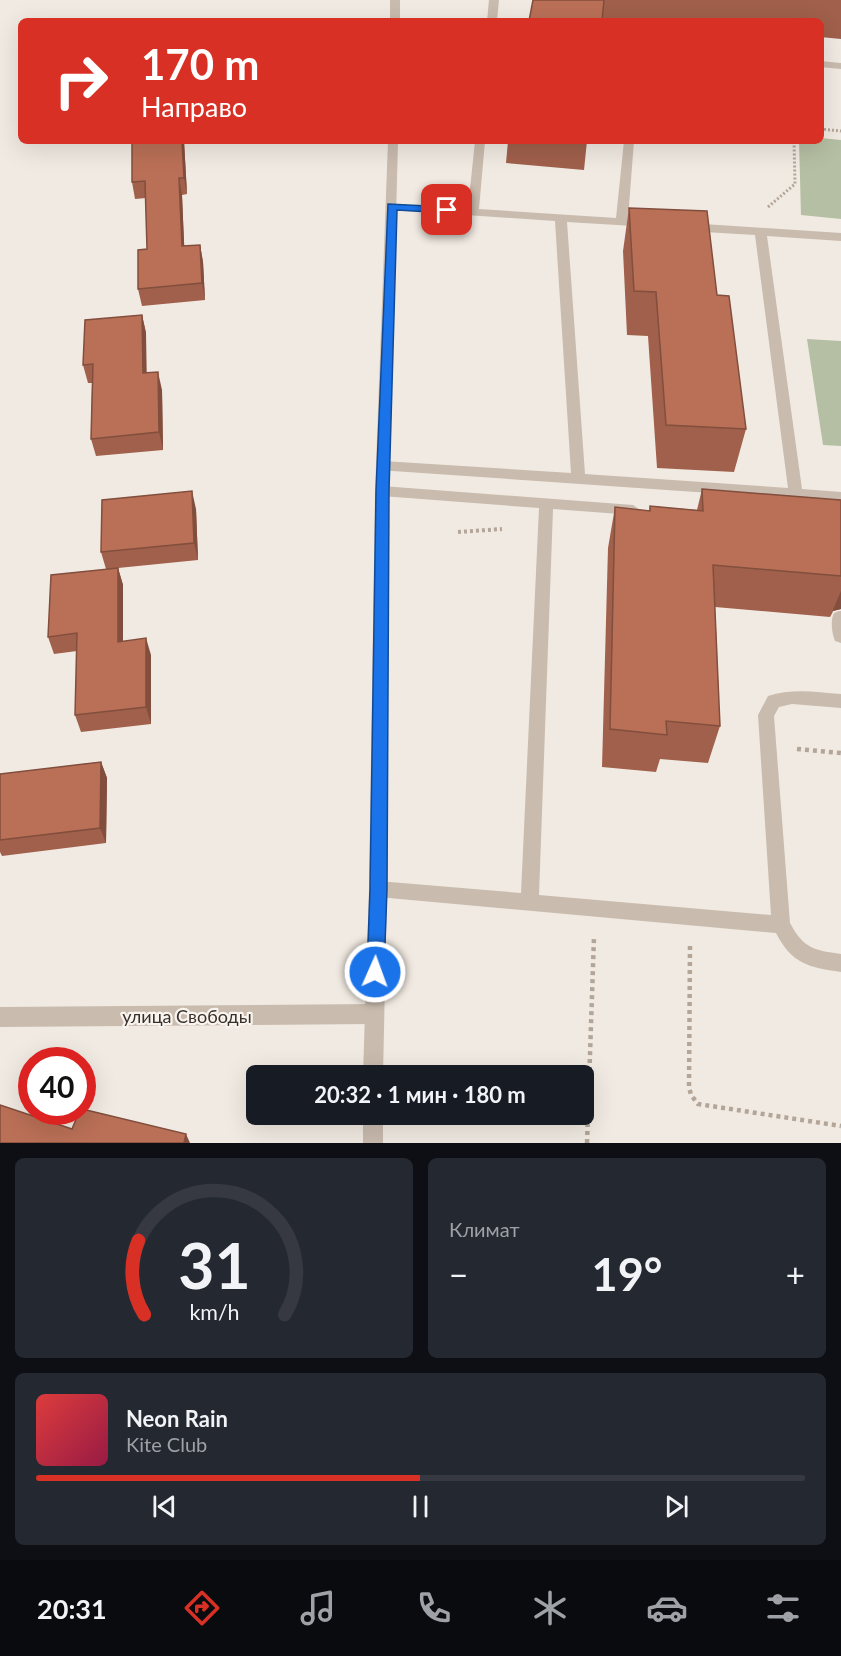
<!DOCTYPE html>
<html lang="ru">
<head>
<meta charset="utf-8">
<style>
  :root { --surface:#171b24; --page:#242831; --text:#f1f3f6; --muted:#9ea1a6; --line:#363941; --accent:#d93025 }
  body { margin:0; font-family:Lato,sans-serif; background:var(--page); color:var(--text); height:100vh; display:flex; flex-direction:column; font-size:22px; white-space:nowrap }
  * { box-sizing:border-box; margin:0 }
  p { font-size:20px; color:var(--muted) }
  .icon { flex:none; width:33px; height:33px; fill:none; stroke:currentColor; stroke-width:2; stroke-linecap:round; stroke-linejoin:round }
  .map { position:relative; height:1143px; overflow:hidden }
  .side { display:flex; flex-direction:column; gap:15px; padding:15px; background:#0d0f14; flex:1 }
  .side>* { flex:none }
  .banner { position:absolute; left:18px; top:18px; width:806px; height:126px; border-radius:9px; box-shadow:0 6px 24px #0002; background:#d93025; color:#fff; overflow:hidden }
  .speed { position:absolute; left:18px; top:1047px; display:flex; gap:12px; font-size:30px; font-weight:700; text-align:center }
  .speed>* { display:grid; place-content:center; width:78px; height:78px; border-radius:50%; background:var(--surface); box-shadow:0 6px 24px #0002; line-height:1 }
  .speed .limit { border:9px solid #d22; background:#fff; color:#111 }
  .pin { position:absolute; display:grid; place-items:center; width:51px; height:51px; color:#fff; margin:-26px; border-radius:12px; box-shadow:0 3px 9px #0006 }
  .me { position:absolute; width:66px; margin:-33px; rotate:2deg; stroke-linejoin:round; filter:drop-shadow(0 0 4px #0008) }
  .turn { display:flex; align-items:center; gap:21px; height:126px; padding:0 24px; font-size:27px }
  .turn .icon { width:78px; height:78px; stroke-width:2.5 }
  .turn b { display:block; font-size:42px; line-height:51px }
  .big { font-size:45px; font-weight:700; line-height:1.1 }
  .side .tile { flex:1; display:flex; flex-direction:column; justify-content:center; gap:9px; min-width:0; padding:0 21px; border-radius:9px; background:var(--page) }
  .side .dial { align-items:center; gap:0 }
  .dial svg { height:156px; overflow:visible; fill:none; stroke:var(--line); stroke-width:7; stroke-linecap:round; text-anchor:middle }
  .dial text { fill:var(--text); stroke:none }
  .song { display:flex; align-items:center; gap:18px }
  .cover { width:72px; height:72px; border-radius:9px; background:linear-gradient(135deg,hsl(0 70% 55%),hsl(340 70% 35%)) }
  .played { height:6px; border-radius:3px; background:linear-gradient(90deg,var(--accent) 50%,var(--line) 50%) }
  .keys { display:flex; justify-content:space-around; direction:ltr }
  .heat { display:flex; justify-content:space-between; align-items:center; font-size:33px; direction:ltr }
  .side .tiles { flex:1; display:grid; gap:15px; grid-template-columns:1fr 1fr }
  .tile:last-child { grid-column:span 2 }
  .trip { position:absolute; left:246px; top:1065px; width:348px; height:60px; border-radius:9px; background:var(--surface); box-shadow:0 6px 24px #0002; font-weight:700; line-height:60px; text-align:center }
  .dock { display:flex; height:96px; justify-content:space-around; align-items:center; background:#090b0e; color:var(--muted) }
  .dock .icon { width:42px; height:42px }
  .dock .current { color:var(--accent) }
  .dock b { font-size:27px; color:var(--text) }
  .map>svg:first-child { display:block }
  .green { fill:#b5bfa3 }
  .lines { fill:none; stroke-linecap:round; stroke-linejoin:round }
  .path-far2 { stroke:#b4a599; stroke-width:3; stroke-dasharray:2 2; stroke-linecap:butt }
  .path-far1 { stroke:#b4a599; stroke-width:4; stroke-dasharray:3 3; stroke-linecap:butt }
  .path { stroke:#b4a599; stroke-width:4.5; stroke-dasharray:4 4; stroke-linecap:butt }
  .service { fill:#c9bbae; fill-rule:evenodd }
  .minor { fill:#c9bbae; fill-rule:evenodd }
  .tertiary { fill:#c9bbae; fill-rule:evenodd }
  .wall { fill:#a0604b }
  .shaded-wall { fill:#824e3d }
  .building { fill:#ba7057; stroke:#824e3d; stroke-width:1.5 }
  .route { fill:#1a73e8; stroke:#114b97; stroke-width:1.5 }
  .labels { text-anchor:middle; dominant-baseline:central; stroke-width:4.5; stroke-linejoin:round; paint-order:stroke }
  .near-street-label { font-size:18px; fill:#38302c; stroke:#f9f4ee }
</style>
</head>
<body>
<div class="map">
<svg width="841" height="1143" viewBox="0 0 841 1143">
  <rect width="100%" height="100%" fill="#f1eae2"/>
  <!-- green -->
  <g class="green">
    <polygon points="821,138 841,140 841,219 801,215 799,141 820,141"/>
    <polygon points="807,339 841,341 841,446 823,445"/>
  </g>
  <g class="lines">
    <!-- path-far2 -->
    <g class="path-far2">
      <polyline points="820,129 841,131"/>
      <polyline points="768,207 795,184 794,141"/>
    </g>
    <!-- path-far1 -->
    <polyline class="path-far1" points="458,532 502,529"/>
    <!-- path -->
    <g class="path">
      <polyline points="797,749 841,753"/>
      <polyline points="690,946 689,1087 691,1095 698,1104 841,1126"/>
      <polyline points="587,1143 594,937"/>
    </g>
    <!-- service -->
    <g class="service">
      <polygon points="489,0 499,0 497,21 487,21"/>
      <polygon points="820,61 841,63 841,69 820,67"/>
      <polygon points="475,141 485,141 479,209 616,218 624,141 634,141 628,219 650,221 650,227 567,222 585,474 788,488 755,235 688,231 682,227 688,223 841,233 841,241 767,236 802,489 841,492 841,502 378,470 376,466 383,461 571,473 555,221 391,210 385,207 391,204 468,208"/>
      <path d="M382 486 633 505 640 510 633 515 553 509 539 895 771 915 758 715 768 696C792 688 816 692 841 694V708L792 704 779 707 774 716 790 923C804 949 814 950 841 954V972C808 967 792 964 776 933L378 897 372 895 369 889 372 883 378 881 521 893 539 508 382 496 375 491Z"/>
      <path d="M839 611H841V643L835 641C832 634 830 620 834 613Z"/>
    </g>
    <!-- minor -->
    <polygon class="minor" points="373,1004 380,1007 383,1014 380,1021 373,1024 0,1027 0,1007"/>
    <!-- tertiary -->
    <g class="tertiary">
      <rect x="390" y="0" width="10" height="21"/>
      <polygon points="388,141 398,141 389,491 387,889 383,1076 363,1076 369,889 375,491"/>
      <rect x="363" y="1114" width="20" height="29"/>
    </g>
  </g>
  <!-- wall -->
  <g class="wall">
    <polygon points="533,0 841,0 841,39 820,37 820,21 614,21 602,20"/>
    <polygon points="184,141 187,194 182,195 184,246 200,245 203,262 205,300 142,306 138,289 147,249 146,198 135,199 132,182"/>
    <polygon points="508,141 587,141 584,170 506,163"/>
    <polygon points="629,208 717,295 746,429 734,472 657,468 648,336 627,335 623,251"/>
    <polygon points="142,315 146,333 146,373 162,390 163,450 96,456 91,439 92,383 88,383 83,365"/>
    <polygon points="702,489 841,500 841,609 833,611 830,617 715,607 720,726 708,763 660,759 656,772 602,767 608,548 615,507 649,511 650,506 697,510"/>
    <polygon points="196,509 198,560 118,568 123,585 123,641 151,655 151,724 81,732 75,715 77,651 54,654 48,637 106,569 101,552"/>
    <polygon points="101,762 107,778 106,843 2,856 0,852 0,774"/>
  </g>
  <!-- shaded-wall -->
  <g class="shaded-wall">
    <polygon points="182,141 184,141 187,194 184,178"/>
    <polygon points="179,178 182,195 185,263 182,246"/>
    <polygon points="200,245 203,262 205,300 202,283"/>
    <polygon points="142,315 146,333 147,391 143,373"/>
    <polygon points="158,372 162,390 163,450 159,432"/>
    <polygon points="192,491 196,509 198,560 194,543"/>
    <polygon points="118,568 123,585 123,658 118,642"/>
    <polygon points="841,591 841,609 833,611 830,617"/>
    <polygon points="146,638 151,655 151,724 146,707"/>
    <polygon points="101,762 107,778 106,843 100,828"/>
    <polygon points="186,1134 190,1143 184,1143"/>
  </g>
  <!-- building -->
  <g class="building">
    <polygon points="533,0 604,0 602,21 529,21"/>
    <polygon points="132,141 182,141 184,178 179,178 182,246 200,245 202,283 138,289 138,250 147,249 145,181 132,182"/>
    <polygon points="629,208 707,211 717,295 729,296 746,429 666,425 656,292 634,291"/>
    <polygon points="142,315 143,373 158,372 159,432 91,439 93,364 83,365 85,320"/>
    <polygon points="702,489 841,500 841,576 713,565 720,726 666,721 667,735 610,729 615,507 650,511 650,506 703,511"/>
    <polygon points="192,491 194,543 101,552 102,500"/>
    <polygon points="118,568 118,642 146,638 146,707 75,715 77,633 48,637 51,575"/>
    <polygon points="101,762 100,828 0,840 0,774"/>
    <polygon points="0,1105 72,1129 79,1112 82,1112 82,1109 186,1134 184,1143 0,1143"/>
  </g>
  <!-- route -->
  <polygon class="route" points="388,204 447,207 452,210 447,213 397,210 389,491 387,889 384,972 381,978 375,981 369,978 367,972 370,889 376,491"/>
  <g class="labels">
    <!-- near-street labels -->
    <g class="near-street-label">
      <text x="187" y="1016">улица Свободы</text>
    </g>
  </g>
</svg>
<div class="speed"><div class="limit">40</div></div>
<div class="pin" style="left:447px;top:210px;background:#d93025"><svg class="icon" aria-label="arrive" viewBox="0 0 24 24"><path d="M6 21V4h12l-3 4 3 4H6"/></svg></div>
<svg class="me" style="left:375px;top:972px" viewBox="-20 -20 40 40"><circle r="17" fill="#1a73e8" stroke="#fff" stroke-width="3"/><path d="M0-11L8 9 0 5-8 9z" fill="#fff"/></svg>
<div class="trip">20:32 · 1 мин · 180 m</div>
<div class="banner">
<div class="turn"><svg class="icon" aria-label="right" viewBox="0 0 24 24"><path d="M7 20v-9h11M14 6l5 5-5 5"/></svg><div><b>170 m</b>Направо</div></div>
</div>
</div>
<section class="side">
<div class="tiles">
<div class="tile dial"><svg viewBox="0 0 100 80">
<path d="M14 69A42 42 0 1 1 86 69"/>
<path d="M14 69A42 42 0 0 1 11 31" stroke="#d93025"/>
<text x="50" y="56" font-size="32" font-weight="700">31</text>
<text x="50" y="72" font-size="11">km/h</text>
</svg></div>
<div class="tile"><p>Климат</p>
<div class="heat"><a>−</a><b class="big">19°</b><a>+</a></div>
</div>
<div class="tile">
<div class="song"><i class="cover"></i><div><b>Neon Rain</b><p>Kite Club</p></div></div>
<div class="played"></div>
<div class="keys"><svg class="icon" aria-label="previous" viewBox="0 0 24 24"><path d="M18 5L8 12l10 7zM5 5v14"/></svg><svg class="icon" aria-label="pause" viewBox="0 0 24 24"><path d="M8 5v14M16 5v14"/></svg><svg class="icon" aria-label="next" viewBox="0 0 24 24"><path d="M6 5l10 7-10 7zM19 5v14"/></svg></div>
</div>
</div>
</section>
<nav class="dock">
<b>20:31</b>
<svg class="icon current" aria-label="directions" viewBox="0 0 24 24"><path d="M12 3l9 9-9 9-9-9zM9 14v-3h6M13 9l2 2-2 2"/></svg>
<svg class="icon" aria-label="music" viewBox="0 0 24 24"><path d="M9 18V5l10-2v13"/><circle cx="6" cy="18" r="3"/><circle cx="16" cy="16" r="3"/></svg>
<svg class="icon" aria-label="phone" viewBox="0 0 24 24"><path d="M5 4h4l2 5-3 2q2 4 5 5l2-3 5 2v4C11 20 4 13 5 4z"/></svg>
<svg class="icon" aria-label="climate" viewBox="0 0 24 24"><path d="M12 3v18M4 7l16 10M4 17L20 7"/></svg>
<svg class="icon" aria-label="car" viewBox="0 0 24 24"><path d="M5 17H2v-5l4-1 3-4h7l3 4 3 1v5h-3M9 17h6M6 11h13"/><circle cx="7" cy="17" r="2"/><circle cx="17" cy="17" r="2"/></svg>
<svg class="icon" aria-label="filters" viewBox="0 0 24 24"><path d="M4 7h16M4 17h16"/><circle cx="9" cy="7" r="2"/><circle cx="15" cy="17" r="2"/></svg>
</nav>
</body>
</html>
